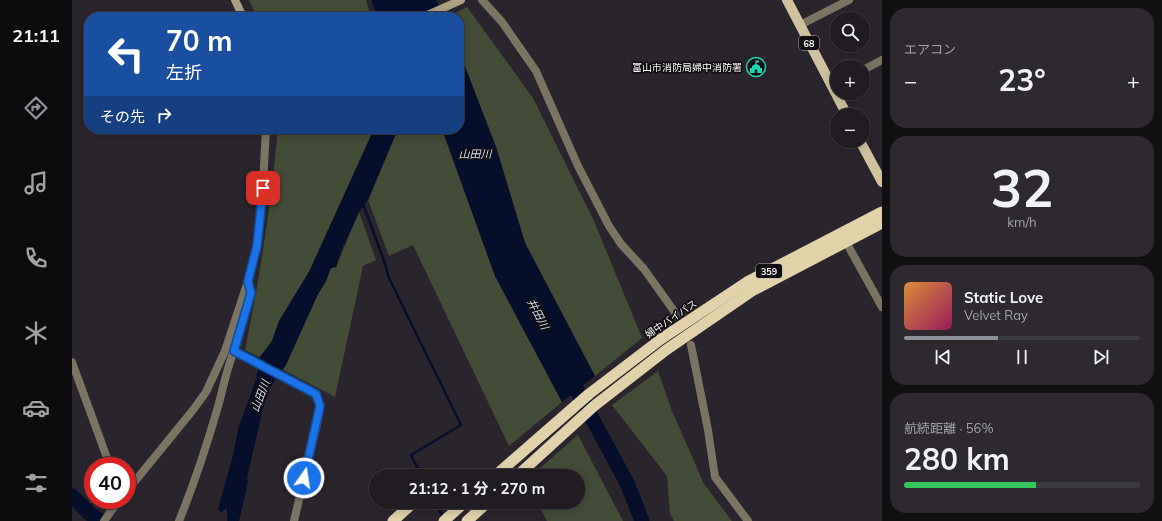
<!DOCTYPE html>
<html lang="ja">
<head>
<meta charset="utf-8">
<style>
  :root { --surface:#201c21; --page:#2d292e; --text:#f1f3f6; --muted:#a2a1a5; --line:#3d3a3f; --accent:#8c9099 }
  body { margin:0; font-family:Mulish,"Noto Sans JP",sans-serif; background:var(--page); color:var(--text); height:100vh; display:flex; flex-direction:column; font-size:15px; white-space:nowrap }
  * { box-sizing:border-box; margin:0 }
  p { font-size:13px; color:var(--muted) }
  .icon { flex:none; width:22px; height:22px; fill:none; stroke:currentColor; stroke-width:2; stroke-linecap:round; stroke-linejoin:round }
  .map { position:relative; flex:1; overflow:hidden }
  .panel { display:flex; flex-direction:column; gap:8px; padding:8px; background:#120f12; width:280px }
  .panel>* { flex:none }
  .top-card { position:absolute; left:12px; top:12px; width:380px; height:122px; border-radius:16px; box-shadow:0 2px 10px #0003,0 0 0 1px var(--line); background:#1a4fa0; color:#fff; overflow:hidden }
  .buttons { position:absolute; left:758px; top:12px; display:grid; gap:8px }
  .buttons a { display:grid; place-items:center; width:40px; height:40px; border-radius:50%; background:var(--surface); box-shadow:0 2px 10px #0003,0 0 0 1px var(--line); font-size:20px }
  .speed { position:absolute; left:12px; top:457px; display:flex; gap:8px; font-size:20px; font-weight:700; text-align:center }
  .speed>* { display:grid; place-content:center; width:52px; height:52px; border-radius:50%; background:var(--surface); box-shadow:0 2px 10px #0003,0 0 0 1px var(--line); line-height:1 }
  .speed .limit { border:6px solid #d22; background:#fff; color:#111 }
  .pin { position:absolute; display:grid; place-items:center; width:34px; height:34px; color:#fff; margin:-17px; border-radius:8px; box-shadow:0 2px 6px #0006 }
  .me { position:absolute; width:44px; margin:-22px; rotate:13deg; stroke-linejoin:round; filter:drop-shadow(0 0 3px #0008) }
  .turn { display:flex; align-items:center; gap:14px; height:84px; padding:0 16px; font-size:18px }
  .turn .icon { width:52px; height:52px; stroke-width:2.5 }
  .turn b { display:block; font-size:28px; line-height:34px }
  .then { display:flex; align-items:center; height:38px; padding:0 16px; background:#0003; gap:8px; font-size:15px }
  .big { font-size:30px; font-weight:700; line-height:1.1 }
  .panel .widget { flex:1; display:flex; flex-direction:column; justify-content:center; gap:6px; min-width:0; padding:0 14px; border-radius:16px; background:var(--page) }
  .panel .dial { align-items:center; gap:0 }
  .dial b { font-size:52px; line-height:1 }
  .song { display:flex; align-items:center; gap:12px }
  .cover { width:48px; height:48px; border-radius:6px; background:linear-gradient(135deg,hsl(30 70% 55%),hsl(330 70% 35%)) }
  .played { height:4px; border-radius:2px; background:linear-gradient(90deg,var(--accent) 40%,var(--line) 40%) }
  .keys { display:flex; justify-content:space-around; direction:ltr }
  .heat { display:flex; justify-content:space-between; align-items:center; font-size:22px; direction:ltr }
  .charge { height:6px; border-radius:3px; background:linear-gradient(90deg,#34c759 56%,var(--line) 0) }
  .trip { position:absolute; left:297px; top:469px; width:216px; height:40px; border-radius:20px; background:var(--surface); box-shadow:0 2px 10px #0003,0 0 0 1px var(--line); font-weight:700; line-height:40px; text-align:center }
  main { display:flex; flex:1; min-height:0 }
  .dock { display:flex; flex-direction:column; width:72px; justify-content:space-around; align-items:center; background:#0d0b0d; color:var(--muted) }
  .dock .icon { width:28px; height:28px }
  .dock .active { color:var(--accent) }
  .dock b { font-size:18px; color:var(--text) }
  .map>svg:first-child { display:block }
  .green { fill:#424c36 }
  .water { fill:#050f2c }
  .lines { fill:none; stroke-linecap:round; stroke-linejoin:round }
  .stream { stroke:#050f2c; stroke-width:2.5 }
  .river { stroke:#050f2c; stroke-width:15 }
  .minor-tunnel { stroke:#49444b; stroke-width:8; stroke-dasharray:8 4; stroke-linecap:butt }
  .minor { stroke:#7b7463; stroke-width:8 }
  .tertiary { stroke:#7b7463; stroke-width:8 }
  .secondary { stroke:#aba084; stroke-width:8 }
  .primary { stroke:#d0c29e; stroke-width:10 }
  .trunk { stroke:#e1d2aa; stroke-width:11 }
  .route-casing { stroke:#114b97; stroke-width:10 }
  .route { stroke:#1a73e8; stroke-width:7 }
  .labels { text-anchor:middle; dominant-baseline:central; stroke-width:3.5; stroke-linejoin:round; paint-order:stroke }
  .shield { fill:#120f12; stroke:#b2afb3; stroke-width:1 }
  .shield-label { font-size:9px; font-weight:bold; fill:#f7f4f8 }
  .poi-label { font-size:10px; fill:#f7f4f8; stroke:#120f12; text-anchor:end }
  .street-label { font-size:10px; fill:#f7f4f8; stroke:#120f12 }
  .water-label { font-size:11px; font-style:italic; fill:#d0dcf4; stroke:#120f12 }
</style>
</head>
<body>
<main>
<nav class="dock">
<b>21:11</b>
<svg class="icon active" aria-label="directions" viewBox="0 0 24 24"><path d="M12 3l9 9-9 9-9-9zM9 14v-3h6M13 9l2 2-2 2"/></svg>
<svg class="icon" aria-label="music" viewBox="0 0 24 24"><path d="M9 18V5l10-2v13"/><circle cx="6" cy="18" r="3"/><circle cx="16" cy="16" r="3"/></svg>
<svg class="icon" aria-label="phone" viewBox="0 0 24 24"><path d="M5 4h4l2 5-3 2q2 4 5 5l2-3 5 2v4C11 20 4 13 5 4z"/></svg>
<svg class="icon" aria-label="climate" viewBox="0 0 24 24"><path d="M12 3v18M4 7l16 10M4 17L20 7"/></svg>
<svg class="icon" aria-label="car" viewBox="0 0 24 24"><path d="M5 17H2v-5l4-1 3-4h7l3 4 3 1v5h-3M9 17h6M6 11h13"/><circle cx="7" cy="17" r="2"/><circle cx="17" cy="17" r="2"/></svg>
<svg class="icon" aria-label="filters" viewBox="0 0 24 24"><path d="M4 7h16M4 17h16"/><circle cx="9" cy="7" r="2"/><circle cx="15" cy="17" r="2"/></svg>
</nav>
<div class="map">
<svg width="810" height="521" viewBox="0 0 810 521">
  <rect width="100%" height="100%" fill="#2a252c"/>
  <!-- green -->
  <g class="green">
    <polygon points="177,0 294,0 299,17 185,17"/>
    <polygon points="395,7 461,98 522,221 570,338 523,376 453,243 424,147 387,51 387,17 376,17"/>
    <path d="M206 129H302L237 272 207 321 200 341 188 357 173 350C188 277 199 204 206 129Z"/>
    <polygon points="326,129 370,129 423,276 490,402 437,446 341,245 317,256 296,200"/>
    <polygon points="287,212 304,260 291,266 263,397 210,369 246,294 254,281 259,268 264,267"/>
    <polygon points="586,371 600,411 632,484 660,521 602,521 598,514 595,476 540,405"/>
    <polygon points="506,435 551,521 475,521 465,502 506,502 506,476 459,476"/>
  </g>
  <!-- water -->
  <g class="water">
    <polygon points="299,0 364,0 374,17 306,17"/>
    <polygon points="387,51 424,147 453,243 523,376 490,402 423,276 370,129 387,129"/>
    <polygon points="302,129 326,129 296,200 287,212 270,249 264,267 259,268 254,281 246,294 214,365 201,383 192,404 175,478 176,482 167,521 155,521 155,508 149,512 146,509 161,455 166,429 184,379 188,357 200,341 207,321 237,272"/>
  </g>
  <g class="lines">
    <!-- stream -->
    <g class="stream">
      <polyline points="291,204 314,266 316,276 389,425 339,455 350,476"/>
      <polyline points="363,502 371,517"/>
    </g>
    <!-- river -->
    <g class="river">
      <polyline points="495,372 555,483 570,521"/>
      <polyline points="0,496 18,514 28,521"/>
    </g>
    <!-- minor-tunnel -->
    <polyline class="minor-tunnel" points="602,311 619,345"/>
    <!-- minor -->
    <g class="minor">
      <polyline points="410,0 430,22 464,71 506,166 537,226 549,244 572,269 602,311"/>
      <polyline points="728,25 777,0"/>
      <polyline points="791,70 810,60"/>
      <polyline points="774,242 810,307"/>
      <polyline points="176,281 179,293 162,351 244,394"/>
      <polyline points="619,345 636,430 643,477 676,521"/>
      <polyline points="0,362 38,466"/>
      <path d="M107 521C122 484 134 448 145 410 151 390 154 370 162 351"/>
    </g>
    <!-- tertiary -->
    <g class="tertiary">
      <polyline points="55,491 121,410 134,392 153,351 176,281 185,246 190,202 194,129"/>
      <polyline points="32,521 47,500"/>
      <polyline points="222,521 246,420 248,406 244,394"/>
    </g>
    <!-- secondary -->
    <g class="secondary">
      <polyline points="163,0 171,17"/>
      <polyline points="351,17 389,0"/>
    </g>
    <!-- primary -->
    <g class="primary">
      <polyline points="715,0 775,115"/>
      <polyline points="788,141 810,182"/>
    </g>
    <!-- trunk -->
    <g class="trunk">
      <polyline points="423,476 517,394 589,339 675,282 810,212"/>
      <polyline points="445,476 522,406 594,350 680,291 810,223"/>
      <polyline points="321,521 342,502"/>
      <polyline points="372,521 393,502"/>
      <polyline points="395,521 416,502"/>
    </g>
  </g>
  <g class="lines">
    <!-- route casing -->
    <g class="route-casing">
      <polyline id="route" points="191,188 185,246 176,281 179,293 162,351 244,394 248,406 232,478"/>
    </g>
    <!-- route -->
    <use href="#route" class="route"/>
  </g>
  <!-- icons -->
  <defs>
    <g id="civic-ring" transform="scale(1)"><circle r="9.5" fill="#120f12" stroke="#1cd5b1" stroke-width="1.5"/><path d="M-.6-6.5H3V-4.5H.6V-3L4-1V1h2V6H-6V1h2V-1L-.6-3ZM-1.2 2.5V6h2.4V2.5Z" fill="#1cd5b1"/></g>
  </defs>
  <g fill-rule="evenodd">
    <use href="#civic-ring" x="684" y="67"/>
  </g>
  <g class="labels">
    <!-- shield labels -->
    <g class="shield">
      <rect x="727" y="36" width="20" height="14" rx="3"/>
      <rect x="684" y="264" width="26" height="14" rx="3"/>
    </g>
    <g class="shield-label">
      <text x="737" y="43">68</text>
      <text x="697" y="271">359</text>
    </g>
    <!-- poi labels -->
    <g class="poi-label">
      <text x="670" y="67">富山市消防局婦中消防署</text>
    </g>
    <!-- street labels -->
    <g class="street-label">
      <text transform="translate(599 319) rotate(-34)">婦中バイパス</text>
    </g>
    <!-- water labels -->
    <g class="water-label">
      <text x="403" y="154">山田川</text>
      <text transform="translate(466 314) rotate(62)">井田川</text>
      <text transform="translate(188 396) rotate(-70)">山田川</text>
    </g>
  </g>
</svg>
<div class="buttons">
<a><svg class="icon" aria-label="search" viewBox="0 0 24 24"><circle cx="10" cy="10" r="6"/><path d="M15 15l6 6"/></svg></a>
<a>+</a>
<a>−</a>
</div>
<div class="speed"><div class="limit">40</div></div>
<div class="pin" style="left:191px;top:188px;background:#d93025"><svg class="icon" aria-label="arrive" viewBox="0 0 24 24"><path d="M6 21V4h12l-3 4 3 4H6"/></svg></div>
<svg class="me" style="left:232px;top:478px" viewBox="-20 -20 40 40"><circle r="17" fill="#1a73e8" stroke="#fff" stroke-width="3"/><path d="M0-11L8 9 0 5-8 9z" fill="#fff"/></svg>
<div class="trip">21:12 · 1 分 · 270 m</div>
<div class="top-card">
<div class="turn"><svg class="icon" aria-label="left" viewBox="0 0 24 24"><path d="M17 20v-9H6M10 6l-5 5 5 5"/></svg><div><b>70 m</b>左折</div></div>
<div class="then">その先<svg class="icon" aria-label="right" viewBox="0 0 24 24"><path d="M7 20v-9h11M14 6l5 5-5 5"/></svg></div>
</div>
</div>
<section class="panel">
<div class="widget"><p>エアコン</p>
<div class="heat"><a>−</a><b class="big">23°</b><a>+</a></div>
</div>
<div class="widget dial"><b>32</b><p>km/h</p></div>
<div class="widget">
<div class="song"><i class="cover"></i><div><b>Static Love</b><p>Velvet Ray</p></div></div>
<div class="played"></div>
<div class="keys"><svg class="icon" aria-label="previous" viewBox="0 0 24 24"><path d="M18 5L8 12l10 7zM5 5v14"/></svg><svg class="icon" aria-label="pause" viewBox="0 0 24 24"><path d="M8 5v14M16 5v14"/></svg><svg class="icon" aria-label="next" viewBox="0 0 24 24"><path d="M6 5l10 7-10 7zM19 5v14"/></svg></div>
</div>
<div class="widget"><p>航続距離 · 56%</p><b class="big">280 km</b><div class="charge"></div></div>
</section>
</main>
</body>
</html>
